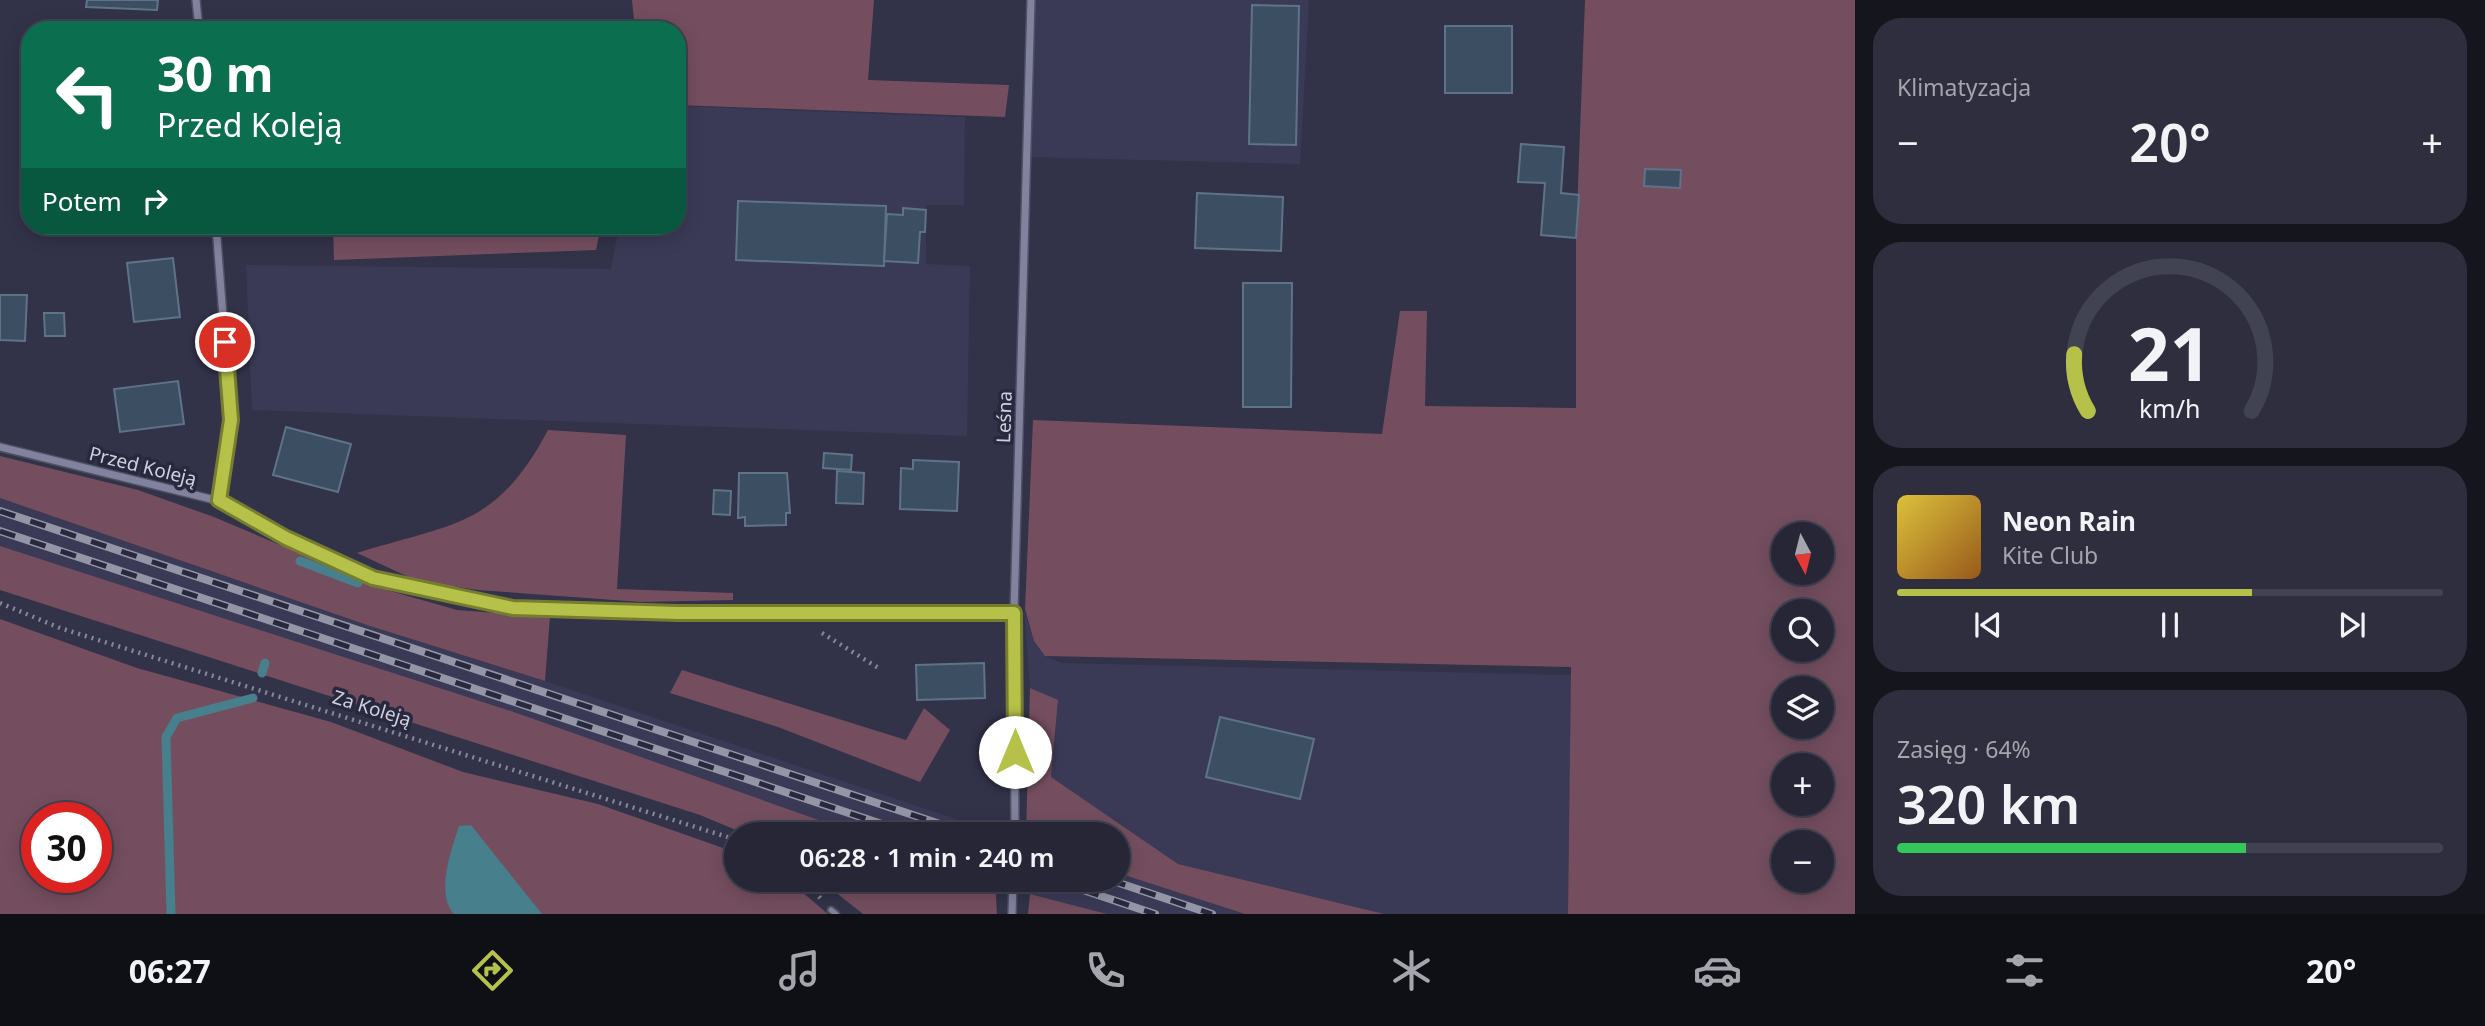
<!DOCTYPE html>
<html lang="pl">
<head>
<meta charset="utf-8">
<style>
  :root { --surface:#262637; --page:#2e2e3f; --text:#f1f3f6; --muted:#a4a5ad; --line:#424352; --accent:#b6c149 }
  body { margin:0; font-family:"Noto Sans",sans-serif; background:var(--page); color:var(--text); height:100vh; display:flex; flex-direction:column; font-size:26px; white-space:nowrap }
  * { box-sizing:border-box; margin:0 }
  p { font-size:23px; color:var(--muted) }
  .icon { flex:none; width:38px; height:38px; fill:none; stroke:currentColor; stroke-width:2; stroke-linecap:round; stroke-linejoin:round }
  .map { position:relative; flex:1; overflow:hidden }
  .drawer { display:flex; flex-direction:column; gap:18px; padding:18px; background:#15151e; width:630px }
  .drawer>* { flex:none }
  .banner { position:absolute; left:21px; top:21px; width:665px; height:214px; border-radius:28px; box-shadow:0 4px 18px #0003,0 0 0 2px var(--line); background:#0b6e4f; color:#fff; overflow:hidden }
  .needle { width:46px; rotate:173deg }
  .fabs { position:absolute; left:1771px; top:522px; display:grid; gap:14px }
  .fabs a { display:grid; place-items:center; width:63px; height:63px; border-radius:50%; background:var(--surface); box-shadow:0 4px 18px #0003,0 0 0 2px var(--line); font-size:35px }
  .speed { position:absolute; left:21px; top:802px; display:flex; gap:14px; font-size:35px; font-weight:700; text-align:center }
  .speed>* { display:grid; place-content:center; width:91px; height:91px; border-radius:50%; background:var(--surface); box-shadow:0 4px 18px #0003,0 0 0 2px var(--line); line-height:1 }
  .speed .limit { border:10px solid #d22; background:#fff; color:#111 }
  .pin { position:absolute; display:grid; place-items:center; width:60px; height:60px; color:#fff; margin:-30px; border:4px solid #fff; border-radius:50%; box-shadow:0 2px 7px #0007 }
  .me { position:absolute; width:77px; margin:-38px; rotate:0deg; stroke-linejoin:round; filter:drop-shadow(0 0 5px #0008) }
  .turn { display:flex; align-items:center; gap:24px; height:147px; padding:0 21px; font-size:32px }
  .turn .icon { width:91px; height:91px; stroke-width:2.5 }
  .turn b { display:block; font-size:49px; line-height:60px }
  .then { display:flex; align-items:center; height:66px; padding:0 21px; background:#0003; gap:14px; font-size:26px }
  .big { font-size:52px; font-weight:600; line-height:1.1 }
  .drawer .card { flex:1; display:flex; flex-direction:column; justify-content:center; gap:10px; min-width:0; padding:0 24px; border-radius:28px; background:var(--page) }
  .drawer .dial { align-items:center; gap:0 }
  .dial svg { height:182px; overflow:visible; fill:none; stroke:var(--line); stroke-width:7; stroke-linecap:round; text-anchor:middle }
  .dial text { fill:var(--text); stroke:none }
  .song { display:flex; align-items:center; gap:21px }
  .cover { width:84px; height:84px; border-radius:10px; background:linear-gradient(135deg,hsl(50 70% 55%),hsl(30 70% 35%)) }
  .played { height:7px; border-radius:4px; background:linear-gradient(90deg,var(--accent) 65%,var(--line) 65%) }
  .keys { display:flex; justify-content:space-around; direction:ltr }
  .heat { display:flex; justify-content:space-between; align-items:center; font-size:38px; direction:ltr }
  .charge { height:10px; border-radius:5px; background:linear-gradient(90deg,#34c759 64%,var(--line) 0) }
  .trip { position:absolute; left:724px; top:822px; width:406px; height:70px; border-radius:35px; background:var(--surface); box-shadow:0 4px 18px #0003,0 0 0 2px var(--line); font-weight:600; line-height:70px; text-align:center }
  .menu { display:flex; height:112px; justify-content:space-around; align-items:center; background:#0f0f16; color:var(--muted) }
  .menu .icon { width:49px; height:49px }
  .menu .selected { color:var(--accent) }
  .menu b { font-size:32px; color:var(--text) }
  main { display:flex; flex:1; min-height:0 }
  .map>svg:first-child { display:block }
  .built { fill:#3a3a57 }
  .green { fill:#744e5f; fill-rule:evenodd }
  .water { fill:#477f8d }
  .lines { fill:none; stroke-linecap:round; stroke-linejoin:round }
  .stream { stroke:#477f8d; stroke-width:9 }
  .building { fill:#3c4f62; stroke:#5f7388; stroke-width:2 }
  .lane-casing { stroke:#505064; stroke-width:9 }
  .street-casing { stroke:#505064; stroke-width:10 }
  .path { stroke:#87889a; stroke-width:4.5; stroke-dasharray:2 5; stroke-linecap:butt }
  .lane { stroke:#81829d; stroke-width:5 }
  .street { stroke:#81829d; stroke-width:7 }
  .rail-casing { stroke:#9495a6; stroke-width:8 }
  .rail { stroke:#28283e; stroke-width:5; stroke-dasharray:16; stroke-linecap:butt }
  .route-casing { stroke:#767d2f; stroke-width:18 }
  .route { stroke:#b6c149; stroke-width:12 }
  .labels { text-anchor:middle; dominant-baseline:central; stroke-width:7; stroke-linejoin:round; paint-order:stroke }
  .street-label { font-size:19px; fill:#cfd0de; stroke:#28283e }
</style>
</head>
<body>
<main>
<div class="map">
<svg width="1855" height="914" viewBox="0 0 1855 914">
  <rect width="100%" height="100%" fill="#323249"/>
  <!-- built -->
  <g class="built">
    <polygon points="1035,0 1309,0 1300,164 1027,157"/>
    <polygon points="677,106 965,117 964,205 926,205 926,264 970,266 967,436 252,410 246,265 611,269 619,226 677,226"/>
    <polygon points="0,498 367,625 545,681 1003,835 860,835 847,831 514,712 0,546"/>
    <polygon points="1024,609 1034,641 1045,656 1062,663 1571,675 1568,914 1384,914 1178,864 1051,777 1058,701 1030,688"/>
    <polygon points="1118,873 1245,914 1107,914 1030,894 1003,880 1118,880"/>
  </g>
  <!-- green -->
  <g class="green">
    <polygon points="632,0 874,0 868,80 1009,85 1005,117 677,105 677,30 635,30"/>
    <path d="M1585 0H1855V914H1568L1571 667 1045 656 1034 641 1025 609 1033 420 1382 434 1400 311H1427L1425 406 1576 408V238ZM1783 534H1822V572H1783ZM1783 611H1822V649H1783ZM1783 688H1822V726H1783ZM1783 765H1822V803H1783ZM1783 842H1822V880H1783Z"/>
    <polygon points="333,226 601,226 596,250 334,260"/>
    <path d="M548 430 626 435 617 589 733 593V600L641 602 478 590 417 581 357 553C453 523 496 528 548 430Z"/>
    <polygon points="0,456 138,490 214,517 387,590 457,610 550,617 545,681 367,625 0,498"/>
    <polygon points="0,546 514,712 861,835 748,835 700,815 0,590"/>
    <path d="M0 619 137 668 331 722 463 772 598 804 726 849 737 855V880H788L828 914H0ZM37 817H96V877H37Z"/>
    <polygon points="682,670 906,740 924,708 950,730 920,782 778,727 670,693"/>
    <polygon points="1030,688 1058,700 1051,777 1178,864 1384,914 1245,914 1118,873 1118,835 1026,835"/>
    <polygon points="820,880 995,880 997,914 863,914"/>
    <polygon points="1030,894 1107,914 1028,914"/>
  </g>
  <!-- water -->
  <path class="water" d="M471 825 542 914H454C435 894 452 848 459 826Z"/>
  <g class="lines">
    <!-- stream -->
    <g class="stream">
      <polyline points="300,561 358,583"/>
      <polyline points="262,673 265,663"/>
      <polyline points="171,914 166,737 177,718 253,698"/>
    </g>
  </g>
  <!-- building -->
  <g class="building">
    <polygon points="87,0 158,0 157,10 86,7"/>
    <polygon points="1252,5 1299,6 1296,145 1249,144"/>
    <rect x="1445" y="26" width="67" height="67"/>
    <polygon points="1521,144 1564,147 1561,193 1579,195 1576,238 1541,235 1545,183 1518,182"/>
    <polygon points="27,162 30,162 30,178 26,178"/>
    <polygon points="1645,169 1681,170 1680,188 1644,186"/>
    <polygon points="1197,193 1283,197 1281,251 1195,248"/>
    <polygon points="738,201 886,206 884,266 736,260"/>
    <polygon points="903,208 926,210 925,232 920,232 918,263 884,261 887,214 903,215"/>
    <polygon points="126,226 161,226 161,232 127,236"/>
    <polygon points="173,258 180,317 134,322 127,263"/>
    <polygon points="1243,283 1292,283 1291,407 1243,407"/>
    <polygon points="0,295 27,295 25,341 0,340"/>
    <polygon points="44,313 64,313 65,336 45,336"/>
    <polygon points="178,381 184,424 120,432 114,389"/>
    <polygon points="286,427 351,444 338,492 273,475"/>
    <polygon points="824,453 852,455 851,470 823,468"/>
    <polygon points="913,460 959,462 957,511 900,509 901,468 913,469"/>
    <polygon points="837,471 864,473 863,504 836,503"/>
    <polygon points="739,473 787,473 790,513 786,513 786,525 745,526 745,517 738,518"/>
    <polygon points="714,490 731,491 730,515 713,514"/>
    <polygon points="984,663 985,698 917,700 916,665"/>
    <polygon points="1220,717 1314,739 1300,799 1206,777"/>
  </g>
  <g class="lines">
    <!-- lane casing -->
    <g class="lane-casing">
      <polyline id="lane" points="831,910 836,914"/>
    </g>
    <!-- street casing -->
    <g class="street-casing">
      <g id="street">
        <polyline points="196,0 199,30"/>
        <polyline points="216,226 231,420 219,501"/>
        <polyline points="0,447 219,501 286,538 373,577 513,608 678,613 1014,613"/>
        <polyline points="1015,835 1014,613 1031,0"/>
        <polyline points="1012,914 1013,880"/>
      </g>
    </g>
    <!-- path -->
    <g class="path">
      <polyline points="0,603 60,628 737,840"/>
      <polyline points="822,633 880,669"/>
      <polyline points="806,880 821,899"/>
    </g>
    <!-- lane -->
    <use href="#lane" class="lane"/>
    <!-- street -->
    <use href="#street" class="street"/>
    <!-- rail casing -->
    <g class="rail-casing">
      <g id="rail">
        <polyline points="0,511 973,835"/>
        <polyline points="0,531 915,835"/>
        <polyline points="1053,880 1155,914"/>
        <polyline points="1110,880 1212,914"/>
      </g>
    </g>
    <!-- rail -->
    <use href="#rail" class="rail"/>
  </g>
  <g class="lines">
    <!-- route casing -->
    <g class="route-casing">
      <polyline id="route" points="225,342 231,420 219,500 286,538 373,578 513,608 678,613 1014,613 1015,752"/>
    </g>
    <!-- route -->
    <use href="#route" class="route"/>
  </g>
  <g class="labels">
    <!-- street labels -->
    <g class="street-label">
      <text transform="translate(1004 417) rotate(-88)">Leśna</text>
      <text transform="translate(143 466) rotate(14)">Przed Koleją</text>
      <text transform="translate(372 708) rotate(17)">Za Koleją</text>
    </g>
  </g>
</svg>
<div class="fabs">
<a><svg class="needle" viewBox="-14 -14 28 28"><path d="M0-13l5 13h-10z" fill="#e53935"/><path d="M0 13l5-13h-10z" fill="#a4a5ad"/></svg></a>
<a><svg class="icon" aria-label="search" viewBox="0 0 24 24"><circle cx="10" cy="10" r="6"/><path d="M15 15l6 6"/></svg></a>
<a><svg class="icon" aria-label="layers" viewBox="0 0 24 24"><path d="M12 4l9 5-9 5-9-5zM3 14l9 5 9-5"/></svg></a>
<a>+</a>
<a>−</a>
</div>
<div class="speed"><div class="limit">30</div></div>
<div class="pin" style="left:225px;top:342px;background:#d93025"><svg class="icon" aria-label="arrive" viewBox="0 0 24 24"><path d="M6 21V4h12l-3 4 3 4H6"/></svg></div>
<svg class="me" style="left:1015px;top:752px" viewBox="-20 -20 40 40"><circle r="19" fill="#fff"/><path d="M0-13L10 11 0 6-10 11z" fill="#b6c149"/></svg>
<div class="trip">06:28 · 1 min · 240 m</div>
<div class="banner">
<div class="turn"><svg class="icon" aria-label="left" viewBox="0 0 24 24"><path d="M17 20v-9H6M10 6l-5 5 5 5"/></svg><div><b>30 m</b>Przed Koleją</div></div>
<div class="then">Potem<svg class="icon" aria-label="right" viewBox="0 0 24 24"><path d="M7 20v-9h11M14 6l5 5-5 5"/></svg></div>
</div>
</div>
<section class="drawer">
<div class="card"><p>Klimatyzacja</p>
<div class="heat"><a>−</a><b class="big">20°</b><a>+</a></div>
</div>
<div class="card dial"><svg viewBox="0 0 100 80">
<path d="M14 69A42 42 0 1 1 86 69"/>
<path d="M14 69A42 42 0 0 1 8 44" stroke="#b6c149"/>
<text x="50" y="56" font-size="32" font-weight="700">21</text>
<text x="50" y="72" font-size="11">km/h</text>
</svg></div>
<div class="card">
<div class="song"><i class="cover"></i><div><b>Neon Rain</b><p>Kite Club</p></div></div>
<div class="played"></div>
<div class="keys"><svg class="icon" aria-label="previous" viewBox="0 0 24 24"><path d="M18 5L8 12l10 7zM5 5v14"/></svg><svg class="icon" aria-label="pause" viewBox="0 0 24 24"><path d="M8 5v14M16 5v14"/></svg><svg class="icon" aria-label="next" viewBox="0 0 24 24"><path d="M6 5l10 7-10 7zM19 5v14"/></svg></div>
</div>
<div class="card"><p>Zasięg · 64%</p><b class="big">320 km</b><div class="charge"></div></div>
</section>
</main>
<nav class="menu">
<b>06:27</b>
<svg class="icon selected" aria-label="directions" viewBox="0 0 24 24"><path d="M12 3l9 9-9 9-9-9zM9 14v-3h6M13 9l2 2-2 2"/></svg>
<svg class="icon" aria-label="music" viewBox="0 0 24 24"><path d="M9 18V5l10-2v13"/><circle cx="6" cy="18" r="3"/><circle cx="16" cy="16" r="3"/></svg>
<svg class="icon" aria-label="phone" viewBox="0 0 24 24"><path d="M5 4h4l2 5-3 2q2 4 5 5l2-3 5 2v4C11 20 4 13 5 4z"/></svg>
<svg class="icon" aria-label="climate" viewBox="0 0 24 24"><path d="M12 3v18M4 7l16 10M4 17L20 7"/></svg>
<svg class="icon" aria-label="car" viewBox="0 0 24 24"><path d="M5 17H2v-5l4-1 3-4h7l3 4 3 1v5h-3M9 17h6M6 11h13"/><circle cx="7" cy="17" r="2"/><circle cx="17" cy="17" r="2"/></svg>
<svg class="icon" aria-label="filters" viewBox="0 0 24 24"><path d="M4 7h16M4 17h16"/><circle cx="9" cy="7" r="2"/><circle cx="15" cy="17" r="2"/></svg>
<b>20°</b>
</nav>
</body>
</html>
